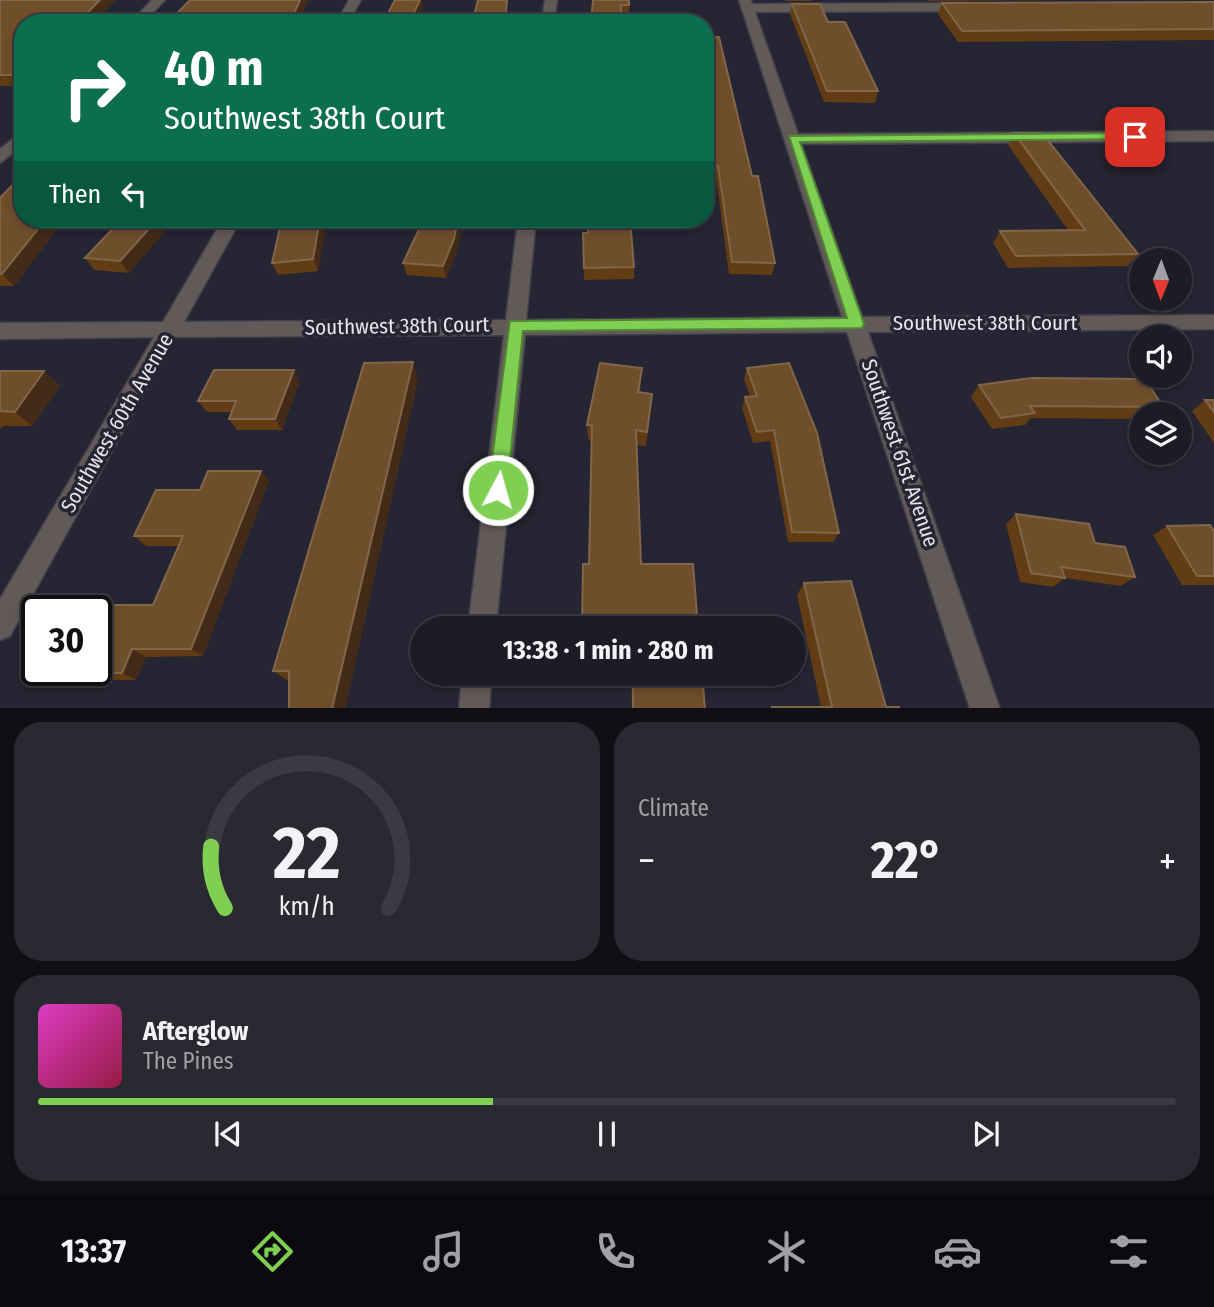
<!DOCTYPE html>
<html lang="en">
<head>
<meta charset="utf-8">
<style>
  :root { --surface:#1c1c26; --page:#292932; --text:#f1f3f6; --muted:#a0a1a7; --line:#3a3a43; --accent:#7fd052 }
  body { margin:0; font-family:"Fira Sans Condensed",sans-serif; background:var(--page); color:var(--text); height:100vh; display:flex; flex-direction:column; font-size:26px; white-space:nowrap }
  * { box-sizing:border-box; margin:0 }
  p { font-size:23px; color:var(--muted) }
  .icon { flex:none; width:38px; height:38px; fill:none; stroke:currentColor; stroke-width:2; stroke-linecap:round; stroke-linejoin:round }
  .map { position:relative; height:708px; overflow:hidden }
  .sheet { display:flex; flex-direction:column; gap:14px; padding:14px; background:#0f0f15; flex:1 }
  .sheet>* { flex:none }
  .top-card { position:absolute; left:14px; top:14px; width:700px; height:214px; border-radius:28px; box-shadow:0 4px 10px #0003,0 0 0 2px var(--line); background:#0b6e4f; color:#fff; overflow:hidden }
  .needle { width:46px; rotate:181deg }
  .tools { position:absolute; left:1129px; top:248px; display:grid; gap:14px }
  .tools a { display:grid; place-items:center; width:63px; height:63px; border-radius:50%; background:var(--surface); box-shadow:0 4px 10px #0003,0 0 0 2px var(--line); font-size:35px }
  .speed { position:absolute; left:21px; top:595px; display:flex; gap:14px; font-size:35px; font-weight:700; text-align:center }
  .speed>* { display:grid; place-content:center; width:91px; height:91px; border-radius:50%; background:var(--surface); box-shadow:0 4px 10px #0003,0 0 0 2px var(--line); line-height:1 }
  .speed .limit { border:4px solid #111; border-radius:10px; background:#fff; color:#111 }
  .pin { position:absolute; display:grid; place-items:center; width:60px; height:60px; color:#fff; margin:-30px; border-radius:14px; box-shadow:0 4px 10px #0006 }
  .me { position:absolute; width:77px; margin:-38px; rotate:6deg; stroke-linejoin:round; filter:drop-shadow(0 0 5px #0008) }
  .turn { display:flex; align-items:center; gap:24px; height:147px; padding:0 35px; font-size:32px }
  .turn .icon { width:91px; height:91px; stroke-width:2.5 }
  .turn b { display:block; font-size:49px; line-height:60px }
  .then { display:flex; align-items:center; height:66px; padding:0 35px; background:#0003; gap:14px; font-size:26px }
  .big { font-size:52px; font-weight:700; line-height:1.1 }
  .sheet .card { flex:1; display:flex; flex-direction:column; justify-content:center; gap:10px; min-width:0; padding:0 24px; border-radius:28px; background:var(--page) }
  .sheet .dial { align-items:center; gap:0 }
  .dial svg { height:182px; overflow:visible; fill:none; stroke:var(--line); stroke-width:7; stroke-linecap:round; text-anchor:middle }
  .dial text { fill:var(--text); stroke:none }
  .song { display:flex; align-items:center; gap:21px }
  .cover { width:84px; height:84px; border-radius:10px; background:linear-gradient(135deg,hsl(310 70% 55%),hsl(340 70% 35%)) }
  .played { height:7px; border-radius:4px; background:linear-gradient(90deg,var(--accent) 40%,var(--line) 40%) }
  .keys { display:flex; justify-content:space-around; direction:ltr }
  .heat { display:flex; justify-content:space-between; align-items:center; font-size:38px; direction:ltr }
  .sheet .tiles { flex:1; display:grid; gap:14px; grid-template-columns:1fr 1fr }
  .card:last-child { grid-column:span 2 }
  .trip { position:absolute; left:410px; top:616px; width:396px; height:70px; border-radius:35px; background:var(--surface); box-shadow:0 4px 10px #0003,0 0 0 2px var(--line); font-weight:700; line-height:70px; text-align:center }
  .menu { display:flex; height:112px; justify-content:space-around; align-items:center; background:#0b0b0f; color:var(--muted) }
  .menu .icon { width:49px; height:49px }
  .menu .on { color:var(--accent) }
  .menu b { font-size:32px; color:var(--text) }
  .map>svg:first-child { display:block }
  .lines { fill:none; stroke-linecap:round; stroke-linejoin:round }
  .street-casing { stroke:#40404d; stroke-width:3 }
  .street { fill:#625a57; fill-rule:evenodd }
  .wall { fill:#613c14 }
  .shaded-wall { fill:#432b17 }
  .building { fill:#6f4e2c; stroke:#81664a; stroke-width:2 }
  .route { fill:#7fd052; stroke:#538735; stroke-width:2 }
  .labels { text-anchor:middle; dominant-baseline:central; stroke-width:7; stroke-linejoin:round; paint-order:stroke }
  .street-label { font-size:21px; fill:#e4e5ee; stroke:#252533 }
</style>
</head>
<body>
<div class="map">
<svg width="1214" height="709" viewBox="0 0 1214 709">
  <rect width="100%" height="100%" fill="#252533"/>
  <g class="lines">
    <!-- street casing -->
    <g class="street-casing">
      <g id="street">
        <polygon points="152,0 165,0 143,23 130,23"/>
        <polygon points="349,0 361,0 348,23 336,23"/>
        <polygon points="545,0 557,0 554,23 542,23"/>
        <polygon points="739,0 751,0 752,4 969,3 975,7 969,11 755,12 798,134 1214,131 1214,141 801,144 862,317 1214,315 1214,329 868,332 1000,709 970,709 847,332 525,335 496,628 468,628 504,335 175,337 10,636 0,640 0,599 154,337 0,339 0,323 163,322 223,219 241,219 184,322 506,320 518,219 536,219 526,320 842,317"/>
        <polygon points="23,131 23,145 0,163 0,149"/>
        <polygon points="462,674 492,674 489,709 459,709"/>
      </g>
    </g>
    <!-- street -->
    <use href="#street" class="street"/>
  </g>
  <!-- wall -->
  <g class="wall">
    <polygon points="0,0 115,0 93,23 23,23 21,86 0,86"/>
    <polygon points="593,0 629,0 629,16 621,16"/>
    <polygon points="784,0 812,0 812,1 785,1"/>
    <polygon points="928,0 1069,0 929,1"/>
    <polygon points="1214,2 1214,40 958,42 938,14 942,3"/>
    <polygon points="792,4 828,22 878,91 875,103 824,102 790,14"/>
    <polygon points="705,37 752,176 775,263 772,275 729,274 716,178 712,178 705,133"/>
    <polygon points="1014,133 1138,254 1128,266 1008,268 993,243 1000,231 1068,230 1008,145"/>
    <polygon points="0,198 23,219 57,229 14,286 0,286"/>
    <polygon points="122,219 129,273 94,270 85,258"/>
    <polygon points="327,219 318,271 278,275 272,263"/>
    <polygon points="583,233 588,233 634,267 634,279 584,280"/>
    <polygon points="457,251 446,278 407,275 403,263"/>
    <polygon points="642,368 640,392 652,394 646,446 636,445 589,564 591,440 588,439 587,425"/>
    <polygon points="747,368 839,533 833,542 788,542 770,441 753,443 742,408 745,397 750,396 744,379"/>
    <polygon points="0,371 60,386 32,426 3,426 0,430"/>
    <polygon points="418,379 345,709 289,709 289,680 287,680 273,671"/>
    <polygon points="300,381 282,430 237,430 229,419 232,412 207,412 198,401"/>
    <polygon points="979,385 1163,407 1155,415 1141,415 1141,419 1031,418 1025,425 992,429 971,397"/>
    <polygon points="1205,400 1214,400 1214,443 1192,411"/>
    <polygon points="261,471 269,481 203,656 146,657 136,680 84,680 69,673 153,605 179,546 146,546 134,536 200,490"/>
    <polygon points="1016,514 1095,543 1135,577 1121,586 1065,578 1053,587 1020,582 1006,524"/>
    <polygon points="1167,526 1214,531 1214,585 1182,585 1153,535"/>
    <polygon points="804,583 886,707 899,709 771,709 772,707 821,707 797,595"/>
    <polygon points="631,674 702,674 705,709 632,709"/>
  </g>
  <!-- shaded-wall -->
  <g class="shaded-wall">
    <polygon points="100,0 115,0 93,23 77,23"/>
    <polygon points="300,0 308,0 299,23 290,23"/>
    <polygon points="420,0 422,0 423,6 416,23 409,23"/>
    <polygon points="507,0 507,23 505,23"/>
    <polygon points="23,68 23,85 21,86 14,75"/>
    <polygon points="46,219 49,219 57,229 14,286 2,274"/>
    <polygon points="158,219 176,219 129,273 120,261"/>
    <polygon points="320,219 327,219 318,271 313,259"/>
    <polygon points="458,219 464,219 457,251 446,278 443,266"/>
    <polygon points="413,362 418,379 345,709 332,709"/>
    <polygon points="294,370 300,381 282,430 275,419"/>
    <polygon points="44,371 60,386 32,426 15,412"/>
    <polygon points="261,471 269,481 203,656 191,649"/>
    <polygon points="132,649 146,657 136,680 122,673"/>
  </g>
  <!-- building -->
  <g class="building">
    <polygon points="0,0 100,0 77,23 23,23 23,68 14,75 0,75"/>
    <polygon points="190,0 300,0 290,23 168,23"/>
    <polygon points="395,0 420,0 409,23 383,23"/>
    <polygon points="478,0 507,0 505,23 472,23"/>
    <polygon points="593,0 629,0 629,5 621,5 621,23 591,23"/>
    <polygon points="1214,2 1214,29 962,31 942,3"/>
    <polygon points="792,4 820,4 828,22 845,22 878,91 827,91"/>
    <polygon points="705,37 719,37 752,176 758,176 775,263 732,262 718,166 714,166 705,112"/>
    <polygon points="1014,133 1042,133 1138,254 1016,256 1000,231 1085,230"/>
    <polygon points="23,174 23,214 20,217 23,217 23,219 46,219 2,274 0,274 0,198"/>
    <polygon points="122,219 158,219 120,261 85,258"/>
    <polygon points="284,219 320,219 313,259 272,263 281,223"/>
    <polygon points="424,219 458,219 454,239 443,266 403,263"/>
    <polygon points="589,219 630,219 634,267 584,268 583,233 588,233"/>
    <polygon points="413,362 332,709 289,709 289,671 273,671 364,363"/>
    <polygon points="600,363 642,368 638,392 652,394 647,432 636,430 641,564 693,564 698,628 582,628 583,564 589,564 592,425 587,425"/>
    <polygon points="789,363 817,433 839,533 792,532 774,430 757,432 745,397 757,396 747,368"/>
    <polygon points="214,370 294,370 275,419 229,419 236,401 198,401"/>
    <polygon points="0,371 44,371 15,412 0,411"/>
    <polygon points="1032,378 1145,379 1163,407 1030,406 1035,413 1001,418 979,385"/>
    <polygon points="1205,400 1214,400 1214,412"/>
    <polygon points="208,471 261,471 191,649 132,649 122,673 69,673 70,670 96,670 96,616 101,605 153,605 183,536 134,536 156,490 200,490"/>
    <polygon points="1016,514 1089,524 1095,543 1125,547 1135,577 1061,567 1065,578 1031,573"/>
    <polygon points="1210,525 1214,531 1214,576 1197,576 1167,526"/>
    <polygon points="851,581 886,707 899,707 899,709 772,709 772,707 832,707 804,583"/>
    <polygon points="633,674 702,674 705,709 633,709"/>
  </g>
  <!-- route -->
  <polygon class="route" points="1135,133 1141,137 1139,139 800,142 864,324 862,328 523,331 507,490 504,496 498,499 491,496 488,490 510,321 847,318 789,136"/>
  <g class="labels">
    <!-- street labels -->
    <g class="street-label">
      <text x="985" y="323">Southwest 38th Court</text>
      <text transform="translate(397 326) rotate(-1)">Southwest 38th Court</text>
      <text transform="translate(117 423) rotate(-60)">Southwest 60th Avenue</text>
      <text transform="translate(900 453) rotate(71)">Southwest 61st Avenue</text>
    </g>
  </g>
</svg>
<div class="tools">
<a><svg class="needle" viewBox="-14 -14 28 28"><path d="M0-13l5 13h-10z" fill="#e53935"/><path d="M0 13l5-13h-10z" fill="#a0a1a7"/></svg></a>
<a><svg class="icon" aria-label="sound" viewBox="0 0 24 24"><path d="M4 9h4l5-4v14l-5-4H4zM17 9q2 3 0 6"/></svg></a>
<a><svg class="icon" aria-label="layers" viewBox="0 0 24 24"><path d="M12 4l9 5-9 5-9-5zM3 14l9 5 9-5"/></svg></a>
</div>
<div class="speed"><div class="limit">30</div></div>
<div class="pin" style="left:1135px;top:137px;background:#d93025"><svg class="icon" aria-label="arrive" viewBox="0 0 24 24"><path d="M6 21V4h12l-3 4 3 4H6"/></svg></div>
<svg class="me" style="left:498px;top:490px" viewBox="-20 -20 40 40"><circle r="17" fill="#7fd052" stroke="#fff" stroke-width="3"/><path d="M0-11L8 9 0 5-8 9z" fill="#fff"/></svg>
<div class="trip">13:38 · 1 min · 280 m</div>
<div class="top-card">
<div class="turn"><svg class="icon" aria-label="right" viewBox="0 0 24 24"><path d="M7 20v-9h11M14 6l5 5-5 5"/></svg><div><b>40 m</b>Southwest 38th Court</div></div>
<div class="then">Then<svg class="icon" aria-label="left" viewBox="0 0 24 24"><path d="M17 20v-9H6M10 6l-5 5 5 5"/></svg></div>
</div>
</div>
<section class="sheet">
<div class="tiles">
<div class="card dial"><svg viewBox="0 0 100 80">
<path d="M14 69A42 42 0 1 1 86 69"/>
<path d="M14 69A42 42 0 0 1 8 42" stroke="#7fd052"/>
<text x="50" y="56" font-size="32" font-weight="700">22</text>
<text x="50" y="72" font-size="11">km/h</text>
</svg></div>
<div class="card"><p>Climate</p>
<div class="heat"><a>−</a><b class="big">22°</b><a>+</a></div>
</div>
<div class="card">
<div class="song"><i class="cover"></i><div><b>Afterglow</b><p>The Pines</p></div></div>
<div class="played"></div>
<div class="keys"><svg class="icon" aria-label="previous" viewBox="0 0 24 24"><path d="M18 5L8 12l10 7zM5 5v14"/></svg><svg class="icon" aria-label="pause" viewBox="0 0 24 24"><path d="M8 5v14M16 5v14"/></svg><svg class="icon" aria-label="next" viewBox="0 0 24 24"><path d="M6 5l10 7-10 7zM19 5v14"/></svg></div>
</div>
</div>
</section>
<nav class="menu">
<b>13:37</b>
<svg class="icon on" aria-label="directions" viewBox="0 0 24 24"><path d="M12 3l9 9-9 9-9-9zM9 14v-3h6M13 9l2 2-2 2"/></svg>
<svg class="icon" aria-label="music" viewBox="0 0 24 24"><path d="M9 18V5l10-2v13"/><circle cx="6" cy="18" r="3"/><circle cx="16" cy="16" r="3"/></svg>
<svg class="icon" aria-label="phone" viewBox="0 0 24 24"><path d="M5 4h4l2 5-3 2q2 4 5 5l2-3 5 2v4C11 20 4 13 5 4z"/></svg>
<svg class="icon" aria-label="climate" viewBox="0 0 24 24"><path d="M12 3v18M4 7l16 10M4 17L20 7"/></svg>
<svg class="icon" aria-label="car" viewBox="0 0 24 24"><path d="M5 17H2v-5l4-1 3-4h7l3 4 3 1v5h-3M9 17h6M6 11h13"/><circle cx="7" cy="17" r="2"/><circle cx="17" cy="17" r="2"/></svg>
<svg class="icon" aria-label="filters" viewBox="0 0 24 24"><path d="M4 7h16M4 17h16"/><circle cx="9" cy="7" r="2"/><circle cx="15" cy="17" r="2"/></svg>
</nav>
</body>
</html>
